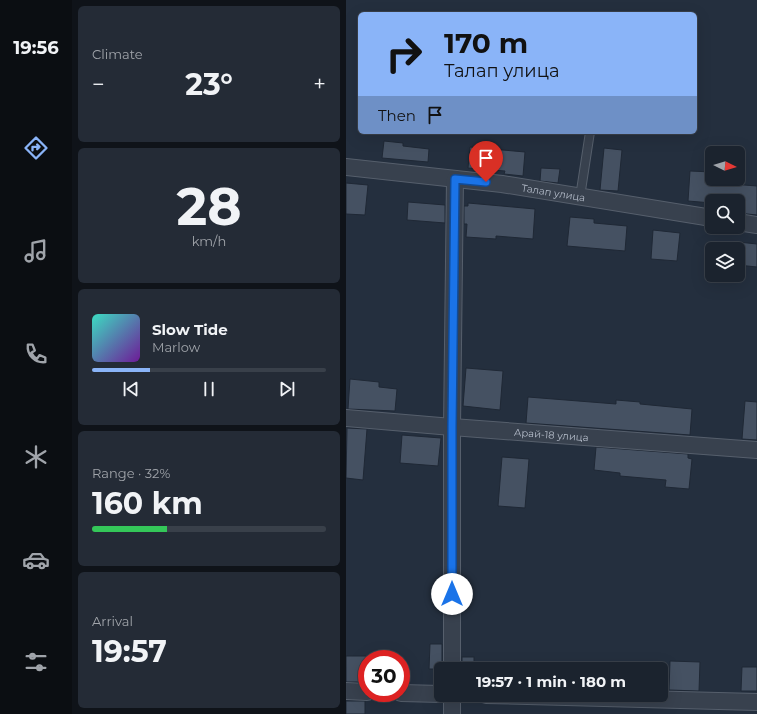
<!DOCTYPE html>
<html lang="en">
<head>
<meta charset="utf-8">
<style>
  :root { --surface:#1b232e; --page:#242b36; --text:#f1f3f6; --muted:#a0a4aa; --line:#39404a; --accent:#8ab4f8 }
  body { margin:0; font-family:Montserrat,sans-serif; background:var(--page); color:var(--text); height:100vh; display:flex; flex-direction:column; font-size:15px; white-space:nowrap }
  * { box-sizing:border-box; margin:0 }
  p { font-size:13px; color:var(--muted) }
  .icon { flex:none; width:22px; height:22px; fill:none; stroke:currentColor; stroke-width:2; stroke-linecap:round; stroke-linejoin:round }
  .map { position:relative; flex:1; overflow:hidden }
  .side { display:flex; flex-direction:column; gap:6px; padding:6px; background:#0f1319; width:274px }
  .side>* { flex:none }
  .hud { position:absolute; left:12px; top:12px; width:339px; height:122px; border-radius:6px; box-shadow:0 4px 16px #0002,0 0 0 1px var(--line); background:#8ab4f8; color:#111; overflow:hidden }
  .needle { width:26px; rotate:95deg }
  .fabs { position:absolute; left:359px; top:146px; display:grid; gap:8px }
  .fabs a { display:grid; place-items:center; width:40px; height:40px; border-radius:6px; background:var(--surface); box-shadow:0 4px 16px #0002,0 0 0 1px var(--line); font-size:20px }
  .speed { position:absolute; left:12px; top:650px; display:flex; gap:8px; font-size:20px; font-weight:700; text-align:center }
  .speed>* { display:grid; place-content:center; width:52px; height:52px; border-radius:50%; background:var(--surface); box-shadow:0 4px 16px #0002,0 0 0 1px var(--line); line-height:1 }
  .speed .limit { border:6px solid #d22; background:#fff; color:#111 }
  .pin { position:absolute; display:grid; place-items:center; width:34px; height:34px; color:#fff; margin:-41px -17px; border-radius:50% 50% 50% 0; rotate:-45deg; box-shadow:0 0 4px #0007 }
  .pin .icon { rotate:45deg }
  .me { position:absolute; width:44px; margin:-22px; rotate:0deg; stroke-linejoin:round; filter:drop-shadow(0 0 3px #0008) }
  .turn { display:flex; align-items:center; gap:14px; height:84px; padding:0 20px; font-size:18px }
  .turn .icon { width:52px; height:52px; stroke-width:2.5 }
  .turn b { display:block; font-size:28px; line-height:34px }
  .then { display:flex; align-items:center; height:38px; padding:0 20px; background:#0003; gap:8px; font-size:15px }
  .big { font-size:30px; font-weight:700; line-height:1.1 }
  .side .card { flex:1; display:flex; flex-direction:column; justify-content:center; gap:6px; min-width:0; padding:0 14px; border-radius:6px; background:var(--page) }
  .side .dial { align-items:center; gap:0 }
  .dial b { font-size:52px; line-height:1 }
  .song { display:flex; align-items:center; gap:12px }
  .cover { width:48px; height:48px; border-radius:6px; background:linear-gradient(135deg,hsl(170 70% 55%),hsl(280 70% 35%)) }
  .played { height:4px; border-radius:2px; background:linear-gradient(90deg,var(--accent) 25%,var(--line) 25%) }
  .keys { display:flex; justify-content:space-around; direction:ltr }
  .heat { display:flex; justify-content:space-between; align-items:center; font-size:22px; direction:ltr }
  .charge { height:6px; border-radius:3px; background:linear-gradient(90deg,#34c759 32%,var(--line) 0) }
  .trip { position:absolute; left:88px; top:662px; width:234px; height:40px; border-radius:6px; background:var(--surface); box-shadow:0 4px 16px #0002,0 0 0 1px var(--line); font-weight:700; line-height:40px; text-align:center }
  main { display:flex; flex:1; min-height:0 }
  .tab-bar { display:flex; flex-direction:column; width:72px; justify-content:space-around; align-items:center; background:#0b0e12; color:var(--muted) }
  .tab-bar .icon { width:28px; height:28px }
  .tab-bar .on { color:var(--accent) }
  .tab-bar b { font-size:18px; color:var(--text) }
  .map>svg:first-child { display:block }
  .building { fill:#455162; stroke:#1f2835 }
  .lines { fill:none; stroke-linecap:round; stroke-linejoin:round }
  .service-casing { stroke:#565f6c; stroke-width:10 }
  .minor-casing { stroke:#565f6c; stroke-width:18 }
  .service { stroke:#38414e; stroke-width:8 }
  .minor { stroke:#38414e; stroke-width:16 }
  .route-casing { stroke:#114b97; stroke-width:10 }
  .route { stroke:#1a73e8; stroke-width:7 }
  .labels { text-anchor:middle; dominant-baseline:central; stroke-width:4; stroke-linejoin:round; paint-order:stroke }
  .street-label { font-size:10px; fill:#b4bcc9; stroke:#1d2633 }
</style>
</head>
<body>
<main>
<nav class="tab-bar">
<b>19:56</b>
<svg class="icon on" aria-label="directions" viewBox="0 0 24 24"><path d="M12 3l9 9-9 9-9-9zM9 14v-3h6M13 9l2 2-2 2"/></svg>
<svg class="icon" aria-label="music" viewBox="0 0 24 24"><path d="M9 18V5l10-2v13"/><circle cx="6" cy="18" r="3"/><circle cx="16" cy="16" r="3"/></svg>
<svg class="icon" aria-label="phone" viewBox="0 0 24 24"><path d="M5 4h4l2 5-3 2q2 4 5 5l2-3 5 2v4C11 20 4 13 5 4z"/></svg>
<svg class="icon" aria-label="climate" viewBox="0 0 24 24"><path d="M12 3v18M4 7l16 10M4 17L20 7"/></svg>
<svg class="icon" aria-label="car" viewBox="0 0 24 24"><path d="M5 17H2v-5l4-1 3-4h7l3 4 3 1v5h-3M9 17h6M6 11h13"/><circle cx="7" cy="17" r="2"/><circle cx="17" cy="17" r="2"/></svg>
<svg class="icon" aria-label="filters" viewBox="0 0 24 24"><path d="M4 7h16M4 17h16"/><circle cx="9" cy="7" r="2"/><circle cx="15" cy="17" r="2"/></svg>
</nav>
<section class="side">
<div class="card"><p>Climate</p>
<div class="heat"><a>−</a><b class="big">23°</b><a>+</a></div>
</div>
<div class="card dial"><b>28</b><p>km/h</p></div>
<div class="card">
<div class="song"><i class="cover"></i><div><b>Slow Tide</b><p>Marlow</p></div></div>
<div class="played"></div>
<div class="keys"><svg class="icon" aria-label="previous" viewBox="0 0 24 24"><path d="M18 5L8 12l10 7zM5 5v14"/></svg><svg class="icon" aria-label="pause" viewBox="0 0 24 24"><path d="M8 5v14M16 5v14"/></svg><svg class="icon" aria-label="next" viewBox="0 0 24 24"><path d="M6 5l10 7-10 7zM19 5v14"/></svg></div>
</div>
<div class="card"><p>Range · 32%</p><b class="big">160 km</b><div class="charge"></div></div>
<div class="card"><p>Arrival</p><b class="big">19:57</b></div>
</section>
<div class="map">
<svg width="411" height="714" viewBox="0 0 411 714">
  <rect width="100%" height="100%" fill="#242f3e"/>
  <!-- building -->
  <g class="building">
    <polygon points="38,141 57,143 57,146 83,149 82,162 36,158"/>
    <polygon points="124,147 179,152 177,176 158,174 159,171 122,168"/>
    <polygon points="258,148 276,150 272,191 254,190"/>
    <polygon points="195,168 214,169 212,183 194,181"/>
    <polygon points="344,171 366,172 366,179 373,179 372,183 411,186 411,215 392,213 392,201 366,201 366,203 342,201"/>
    <polygon points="0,183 22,185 19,215 0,214"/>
    <polygon points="62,202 99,205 99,223 61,220"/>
    <polygon points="122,203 189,209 187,239 150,236 150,239 120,237 121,224 118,224 118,206 122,206"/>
    <polygon points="224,217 248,219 248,223 281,226 279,251 221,246"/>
    <polygon points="307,230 334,233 331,261 305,259"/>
    <polygon points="392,242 411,244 411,267 392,265"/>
    <polygon points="120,368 157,371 154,410 117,406"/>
    <polygon points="4,379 33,382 33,387 51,389 49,411 2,409"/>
    <polygon points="182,397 270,404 270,400 294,402 294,404 346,409 344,435 180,423"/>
    <polygon points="399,401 411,402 411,440 396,439"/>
    <polygon points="1,428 21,429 17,480 0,478"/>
    <polygon points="56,435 95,438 92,466 54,463"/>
    <polygon points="250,447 342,454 342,458 346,459 343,489 319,487 320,480 274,476 274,473 248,470"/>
    <polygon points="156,457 183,459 179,508 152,506"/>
    <polygon points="84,644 96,644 96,669 83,669"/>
    <polygon points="0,656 20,656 19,682 0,682"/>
    <rect x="116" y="657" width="12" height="12"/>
    <polygon points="324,661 354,662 353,691 323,690"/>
    <polygon points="396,667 411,667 411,691 395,691"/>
    <rect x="0" y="701" width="19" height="13"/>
  </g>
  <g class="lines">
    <!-- service casing -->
    <g class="service-casing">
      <polyline id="service" points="234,197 244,132"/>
    </g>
    <!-- minor casing -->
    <g class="minor-casing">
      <g id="minor">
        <path id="s1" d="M0 167 156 184 366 218"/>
        <polyline points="392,222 411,225"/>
        <path id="s2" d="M0 418 106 427 411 450"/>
        <polyline points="106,669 106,427 109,179"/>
        <polyline points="0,691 21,692"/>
        <polyline points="55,693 95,694"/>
        <polyline points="106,695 106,714"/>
        <polyline points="140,695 411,702"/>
      </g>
    </g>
    <!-- service -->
    <use href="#service" class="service"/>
    <!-- minor -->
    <use href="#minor" class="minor"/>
  </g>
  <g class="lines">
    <!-- route casing -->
    <g class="route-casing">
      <polyline id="route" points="106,594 106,427 109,179 140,182"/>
    </g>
    <!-- route -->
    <use href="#route" class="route"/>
  </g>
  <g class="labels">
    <!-- street labels -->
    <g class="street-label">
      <text stroke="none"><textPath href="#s1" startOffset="209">Талап улица</textPath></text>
      <text stroke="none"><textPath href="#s2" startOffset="206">Арай-18 улица</textPath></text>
    </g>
  </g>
</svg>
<div class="fabs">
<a><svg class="needle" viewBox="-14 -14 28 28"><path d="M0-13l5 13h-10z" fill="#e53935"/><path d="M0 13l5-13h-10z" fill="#a0a4aa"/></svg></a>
<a><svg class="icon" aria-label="search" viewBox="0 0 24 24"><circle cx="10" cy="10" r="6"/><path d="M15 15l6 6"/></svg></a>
<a><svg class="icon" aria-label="layers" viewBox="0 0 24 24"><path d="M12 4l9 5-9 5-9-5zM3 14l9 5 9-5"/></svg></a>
</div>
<div class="speed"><div class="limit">30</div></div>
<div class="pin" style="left:140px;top:182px;background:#d93025"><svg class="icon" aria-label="arrive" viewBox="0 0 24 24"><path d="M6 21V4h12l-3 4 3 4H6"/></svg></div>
<svg class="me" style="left:106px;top:594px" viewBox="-20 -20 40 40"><circle r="19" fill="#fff"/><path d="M0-13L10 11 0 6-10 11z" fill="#1a73e8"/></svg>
<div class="trip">19:57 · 1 min · 180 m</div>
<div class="hud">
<div class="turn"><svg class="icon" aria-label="right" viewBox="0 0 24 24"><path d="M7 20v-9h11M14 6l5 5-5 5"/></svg><div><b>170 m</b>Талап улица</div></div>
<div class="then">Then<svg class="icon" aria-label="arrive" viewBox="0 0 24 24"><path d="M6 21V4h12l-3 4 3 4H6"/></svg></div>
</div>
</div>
</main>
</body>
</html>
